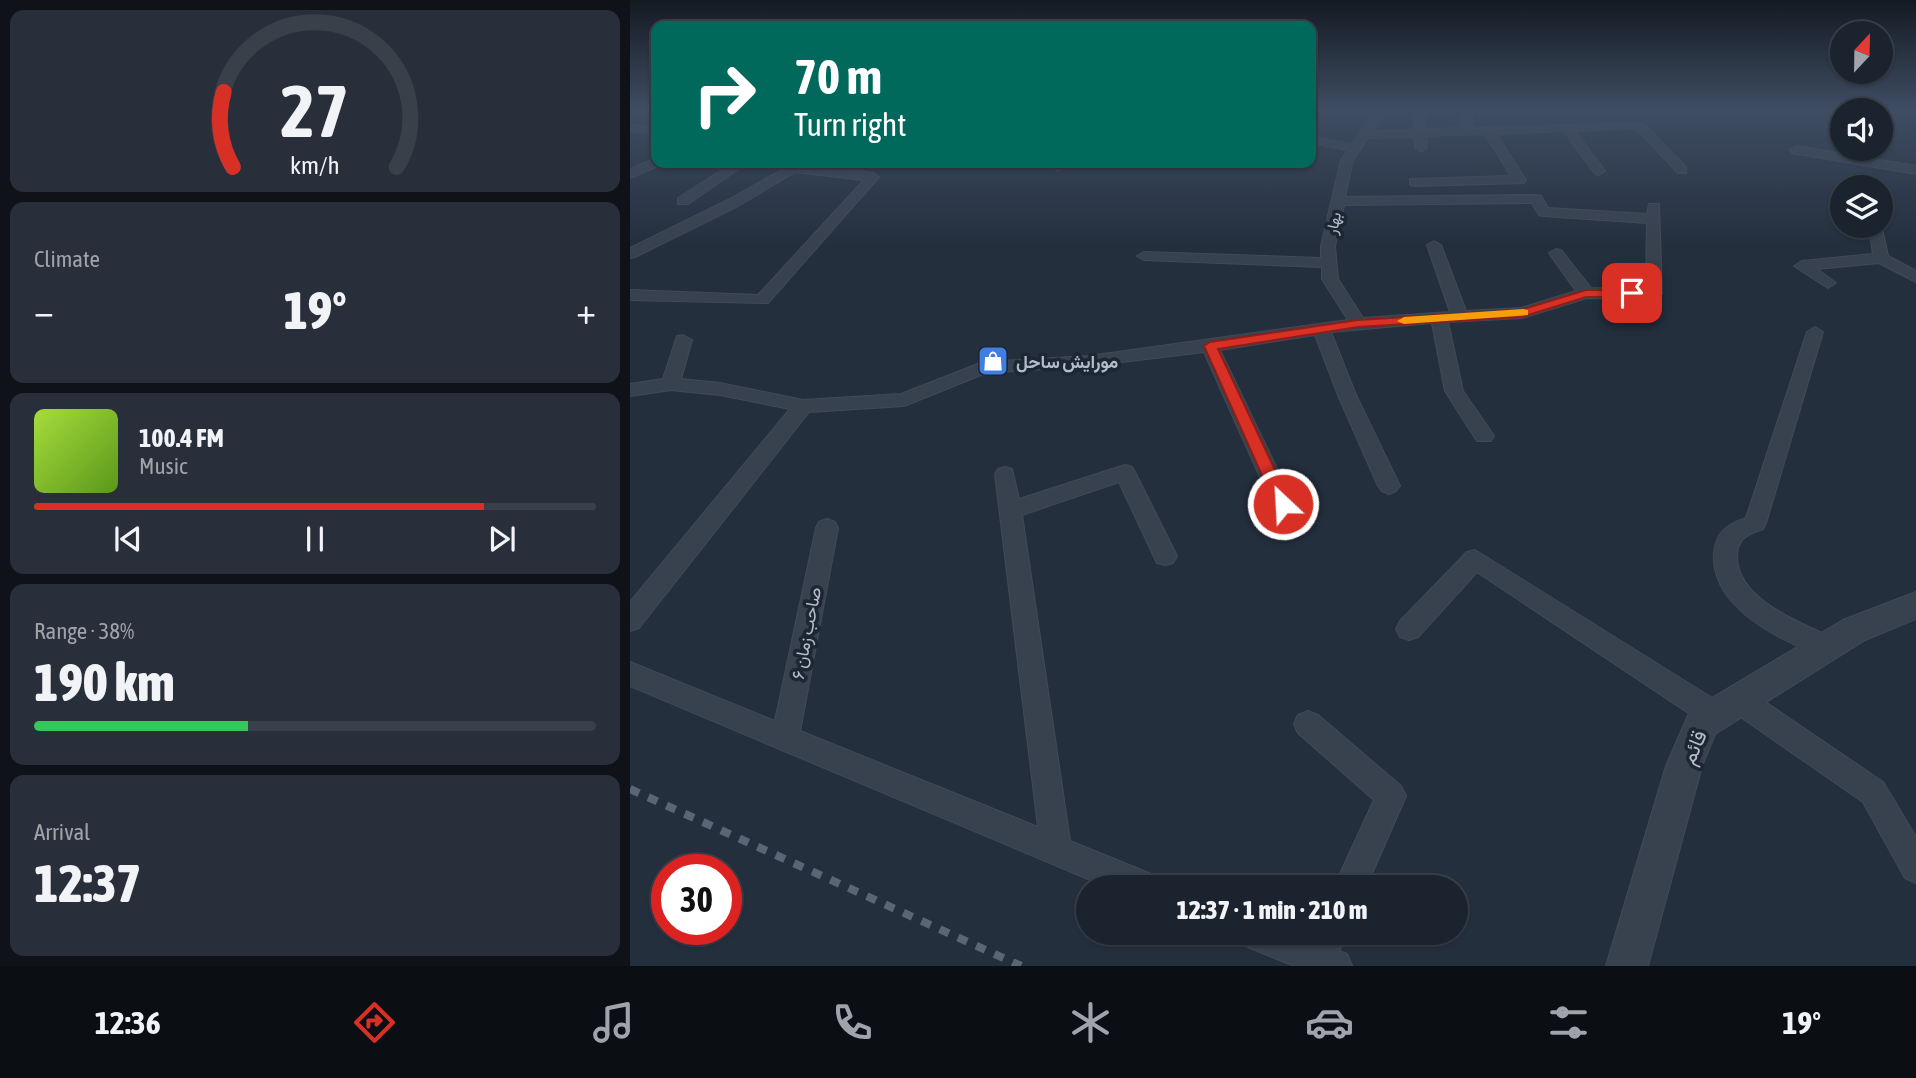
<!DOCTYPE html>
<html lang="en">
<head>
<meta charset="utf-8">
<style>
  :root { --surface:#1b232e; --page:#282f3a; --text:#f1f3f6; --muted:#a0a4aa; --line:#39404a; --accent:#d93025 }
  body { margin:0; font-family:"Asap Condensed",Vazirmatn,sans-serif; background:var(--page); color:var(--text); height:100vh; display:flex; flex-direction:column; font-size:26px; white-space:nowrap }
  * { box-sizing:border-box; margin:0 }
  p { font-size:23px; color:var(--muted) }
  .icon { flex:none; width:38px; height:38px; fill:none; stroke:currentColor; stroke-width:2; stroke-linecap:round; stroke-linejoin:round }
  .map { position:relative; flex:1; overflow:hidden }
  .side { display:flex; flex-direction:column; gap:10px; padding:10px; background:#0f1319; width:630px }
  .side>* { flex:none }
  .guide { position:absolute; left:21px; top:21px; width:665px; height:147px; border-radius:14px; box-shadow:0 2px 5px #0004,0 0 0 2px var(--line); background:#00695c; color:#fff; overflow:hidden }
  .needle { width:46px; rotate:22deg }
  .tools { position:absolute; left:1200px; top:21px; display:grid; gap:14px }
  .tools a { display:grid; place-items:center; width:63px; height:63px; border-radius:50%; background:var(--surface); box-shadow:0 2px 5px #0004,0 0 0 2px var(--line); font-size:35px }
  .speed { position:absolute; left:21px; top:854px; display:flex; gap:14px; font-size:35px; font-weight:700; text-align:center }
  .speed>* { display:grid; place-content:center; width:91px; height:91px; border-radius:50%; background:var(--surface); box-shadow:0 2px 5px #0004,0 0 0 2px var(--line); line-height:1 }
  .speed .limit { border:10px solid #d22; background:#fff; color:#111 }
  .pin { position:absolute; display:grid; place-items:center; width:60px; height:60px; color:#fff; margin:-30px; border-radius:14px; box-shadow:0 4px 10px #0006 }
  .me { position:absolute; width:77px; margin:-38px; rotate:335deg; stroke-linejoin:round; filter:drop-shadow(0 0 5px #0008) }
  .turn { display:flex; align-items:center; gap:24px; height:147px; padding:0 28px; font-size:32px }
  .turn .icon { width:91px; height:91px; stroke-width:2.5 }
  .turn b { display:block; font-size:49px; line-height:60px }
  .big { font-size:52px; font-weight:800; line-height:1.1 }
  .side .card { flex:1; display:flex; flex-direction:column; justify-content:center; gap:10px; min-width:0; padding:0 24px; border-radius:14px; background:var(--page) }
  .side .dial { align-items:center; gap:0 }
  .dial svg { height:182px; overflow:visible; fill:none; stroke:var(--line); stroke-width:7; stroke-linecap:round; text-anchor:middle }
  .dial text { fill:var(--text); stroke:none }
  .song { display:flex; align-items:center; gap:21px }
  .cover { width:84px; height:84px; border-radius:10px; background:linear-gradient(135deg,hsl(80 70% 55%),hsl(90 70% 35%)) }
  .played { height:7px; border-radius:4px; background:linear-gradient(90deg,var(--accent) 80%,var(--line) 80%) }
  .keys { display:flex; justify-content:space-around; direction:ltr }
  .heat { display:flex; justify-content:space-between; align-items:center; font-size:38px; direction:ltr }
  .charge { height:10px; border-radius:5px; background:linear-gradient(90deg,#34c759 38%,var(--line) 0) }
  .trip { position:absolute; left:446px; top:875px; width:392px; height:70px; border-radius:35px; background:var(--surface); box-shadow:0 2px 5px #0004,0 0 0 2px var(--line); font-weight:800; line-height:70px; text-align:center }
  .tabs { display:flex; height:112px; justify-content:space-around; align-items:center; background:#0b0e12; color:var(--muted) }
  .tabs .icon { width:49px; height:49px }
  .tabs .selected { color:var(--accent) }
  .tabs b { font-size:32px; color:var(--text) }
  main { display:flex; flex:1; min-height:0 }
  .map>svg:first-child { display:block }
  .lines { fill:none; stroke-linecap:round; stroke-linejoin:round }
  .minor-casing { stroke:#414a57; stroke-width:2 }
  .tertiary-casing { stroke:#414a57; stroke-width:2 }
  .minor { fill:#38414e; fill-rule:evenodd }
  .tertiary { fill:#38414e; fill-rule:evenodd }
  .rail { stroke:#5a6575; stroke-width:8; stroke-dasharray:10 10; stroke-linecap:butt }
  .route { fill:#d93025; stroke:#8d1f18; stroke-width:2 }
  .slow { fill:#f59e0b }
  .labels { text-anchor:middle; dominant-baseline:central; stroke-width:7; stroke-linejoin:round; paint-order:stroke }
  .far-street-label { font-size:16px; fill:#b4bcc9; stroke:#1d2633 }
  .poi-label { font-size:18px; font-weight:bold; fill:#b4bcc9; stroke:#1d2633; text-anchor:start }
  .street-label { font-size:18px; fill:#b4bcc9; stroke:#1d2633 }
  .near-street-label { font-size:21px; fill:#b4bcc9; stroke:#1d2633 }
</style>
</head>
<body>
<main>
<section class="side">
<div class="card dial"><svg viewBox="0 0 100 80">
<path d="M14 69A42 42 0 1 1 86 69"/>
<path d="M14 69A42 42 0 0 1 10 36" stroke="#d93025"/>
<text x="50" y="56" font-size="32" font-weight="700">27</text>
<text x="50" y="72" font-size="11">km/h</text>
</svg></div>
<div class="card"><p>Climate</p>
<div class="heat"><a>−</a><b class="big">19°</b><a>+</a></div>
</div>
<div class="card">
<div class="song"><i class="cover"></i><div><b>100.4 FM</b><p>Music</p></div></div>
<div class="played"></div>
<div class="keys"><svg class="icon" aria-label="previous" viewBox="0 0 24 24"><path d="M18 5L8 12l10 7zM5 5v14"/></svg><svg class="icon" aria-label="pause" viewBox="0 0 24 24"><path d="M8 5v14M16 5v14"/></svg><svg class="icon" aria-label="next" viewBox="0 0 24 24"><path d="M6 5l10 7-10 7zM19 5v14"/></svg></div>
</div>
<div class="card"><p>Range · 38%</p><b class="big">190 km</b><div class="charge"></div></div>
<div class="card"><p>Arrival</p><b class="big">12:37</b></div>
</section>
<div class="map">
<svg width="1286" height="966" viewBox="0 0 1286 966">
  <rect width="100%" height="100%" fill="#242f3e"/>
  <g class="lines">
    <!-- minor casing -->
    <g class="minor-casing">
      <g id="minor">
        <path d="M747 109H757L742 131 784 130V109H794L796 129 831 128 832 109H842L843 128 1013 123 1056 167V173H1048L1006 128 945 131 975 171 969 175 965 174 934 131 866 134 896 180 894 183 784 186 780 185V179L881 176 855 134 796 136 797 148 791 152 785 148V137L738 138 723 160 715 197 906 195 911 196 918 208 1017 214 1019 204H1029L1032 294 1024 299 957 298 892 318 818 322 833 391 864 436 861 441H847L815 391 802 323 701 332 726 395 770 486 766 491 759 494 752 491 748 486 708 395 685 335 590 350 664 504 661 510 653 512 645 510 642 504 574 352 459 366 356 373 274 406 179 412 9 628 0 631V602L160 409 90 395 41 390 0 396V384L33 379 47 336 53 335 62 340 51 379 90 383 173 400 271 394 353 362 459 356 718 320 692 279V267L514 260 507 256 514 252 691 258V246L711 160 718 150 681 143V137L722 144ZM902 203 909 215 914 216 1017 223 1016 289 961 288 931 250 926 249 919 253 946 291 891 308 836 311 811 245 804 241 797 245 820 312 733 318 708 279 705 246 714 205Z"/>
        <polygon points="0,125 26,127 26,133 0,131"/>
        <polygon points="1166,146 1286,166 1286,174 1162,153 1160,150"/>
        <polygon points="26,158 26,163 32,163 30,165 0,178 0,169"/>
        <polygon points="103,163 117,163 58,204 48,204 48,198"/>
        <polygon points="164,163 243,173 249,177 138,303 0,300 0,290 128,295 234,180 165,172 108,206 5,257 0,258 0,248 98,200"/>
        <polygon points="427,163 441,163 428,171 422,167"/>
        <polygon points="1251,224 1258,256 1286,271 1286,282 1249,263 1187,269 1206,283 1198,288 1164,266 1172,261 1243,254 1239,226 1251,226"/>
        <path d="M1185 327 1193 332 1136 523 1133 529C1117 535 1107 538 1107 557 1107 600 1173 624 1206 639L1210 647 1206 655 1197 658C1154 642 1082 610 1084 555 1085 533 1096 525 1116 518L1177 332Z"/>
        <polygon points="495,465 502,467 505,472 547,556 543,563 535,565 527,563 489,482 392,515 440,841 526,876 531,887 477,887 0,686 0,662 145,721 186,528 189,522 197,519 205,522 208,528 170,731 408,827 365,474 368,469 375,467 382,469 389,499"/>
        <polygon points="845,550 1095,706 1099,715 1095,724 1085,728 1075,724 847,572 788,637 779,640 770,637 766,629 770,621 837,552"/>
        <polygon points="1109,687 1119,691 1253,782 1286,837 1286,883 1275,878 1233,802 1099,709 1096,700 1099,691"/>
        <polygon points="678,711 688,715 771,786 776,796 736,887 704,887 744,800 668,733 664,724 668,715"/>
        <polygon points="608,933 665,933 680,939 683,933 717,933 709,951 717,954 722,966 664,966 613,945"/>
      </g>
    </g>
    <!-- tertiary casing -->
    <g class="tertiary-casing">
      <polygon id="tertiary" points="1286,592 1286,619 1235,640 1085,734 1072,766 1018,966 976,966 1036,766 1060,711 1213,620"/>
    </g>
    <!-- minor -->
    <use href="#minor" class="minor"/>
    <!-- tertiary -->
    <use href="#tertiary" class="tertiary"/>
    <!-- rail -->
    <polyline class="rail" points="0,789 391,966"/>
  </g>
  <!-- sky -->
  <linearGradient id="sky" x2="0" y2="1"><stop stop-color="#141a22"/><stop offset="0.45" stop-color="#3f4d63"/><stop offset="1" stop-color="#3f4d63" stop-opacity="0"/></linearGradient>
  <rect width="1286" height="244" fill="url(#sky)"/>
  <!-- route -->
  <polygon class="route" points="956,290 1002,290 1008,293 1002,297 956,297 892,317 728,327 588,349 661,504 653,510 645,504 574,346 580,342 728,320 891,310"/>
  <!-- slow -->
  <polygon class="slow" points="893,309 898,310 898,315 774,324 767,321 774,317"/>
  <!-- icons -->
  <defs>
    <g id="shop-square" transform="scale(1.575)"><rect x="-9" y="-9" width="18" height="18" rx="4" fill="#3f7fe0" stroke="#1d2633"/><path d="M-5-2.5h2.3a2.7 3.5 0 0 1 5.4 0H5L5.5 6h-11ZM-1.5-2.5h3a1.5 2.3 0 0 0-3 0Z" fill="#fff"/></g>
  </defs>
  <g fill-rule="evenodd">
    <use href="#shop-square" x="363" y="361"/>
  </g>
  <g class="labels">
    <!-- far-street labels -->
    <g class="far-street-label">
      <text transform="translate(703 223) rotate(-78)">بهار</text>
    </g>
    <!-- poi labels -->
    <g class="poi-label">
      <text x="386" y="361">مورایش ساحل</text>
    </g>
    <!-- street labels -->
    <g class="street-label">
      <text transform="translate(176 633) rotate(-79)">صاحب زمان ۶</text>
    </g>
    <!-- near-street labels -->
    <g class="near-street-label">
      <text transform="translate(1063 747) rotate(-67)">قائم</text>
    </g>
  </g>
</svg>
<div class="tools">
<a><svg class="needle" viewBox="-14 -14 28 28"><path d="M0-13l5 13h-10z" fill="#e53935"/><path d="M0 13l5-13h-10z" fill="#a0a4aa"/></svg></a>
<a><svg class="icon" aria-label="sound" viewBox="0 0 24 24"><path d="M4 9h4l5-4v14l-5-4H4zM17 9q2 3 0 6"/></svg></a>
<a><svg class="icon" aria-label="layers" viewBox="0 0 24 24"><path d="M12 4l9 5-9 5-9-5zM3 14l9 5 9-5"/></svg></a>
</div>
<div class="speed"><div class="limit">30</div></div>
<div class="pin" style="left:1002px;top:293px;background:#d93025"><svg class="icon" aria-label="arrive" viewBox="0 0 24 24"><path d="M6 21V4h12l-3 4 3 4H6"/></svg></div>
<svg class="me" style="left:653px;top:504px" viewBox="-20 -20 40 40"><circle r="17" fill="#d93025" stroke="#fff" stroke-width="3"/><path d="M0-11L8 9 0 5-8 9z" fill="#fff"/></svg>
<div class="trip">12:37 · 1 min · 210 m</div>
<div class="guide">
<div class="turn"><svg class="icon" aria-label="right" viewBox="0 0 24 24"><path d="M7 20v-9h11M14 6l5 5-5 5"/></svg><div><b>70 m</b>Turn right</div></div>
</div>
</div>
</main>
<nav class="tabs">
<b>12:36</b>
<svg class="icon selected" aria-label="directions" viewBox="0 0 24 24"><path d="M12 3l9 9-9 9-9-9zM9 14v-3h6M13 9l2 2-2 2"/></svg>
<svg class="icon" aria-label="music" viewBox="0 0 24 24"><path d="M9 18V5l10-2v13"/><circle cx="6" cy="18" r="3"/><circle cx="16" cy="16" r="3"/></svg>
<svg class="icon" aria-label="phone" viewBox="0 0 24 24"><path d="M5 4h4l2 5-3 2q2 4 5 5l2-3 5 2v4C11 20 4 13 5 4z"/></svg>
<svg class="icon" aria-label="climate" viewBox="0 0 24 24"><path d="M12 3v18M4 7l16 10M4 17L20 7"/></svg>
<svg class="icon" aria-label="car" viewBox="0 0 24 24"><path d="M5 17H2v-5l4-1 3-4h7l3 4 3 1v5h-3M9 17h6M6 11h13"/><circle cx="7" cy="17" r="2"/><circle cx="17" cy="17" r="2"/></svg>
<svg class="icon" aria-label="filters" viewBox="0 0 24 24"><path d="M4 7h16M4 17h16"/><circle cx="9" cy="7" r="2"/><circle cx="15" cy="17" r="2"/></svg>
<b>19°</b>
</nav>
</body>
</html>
